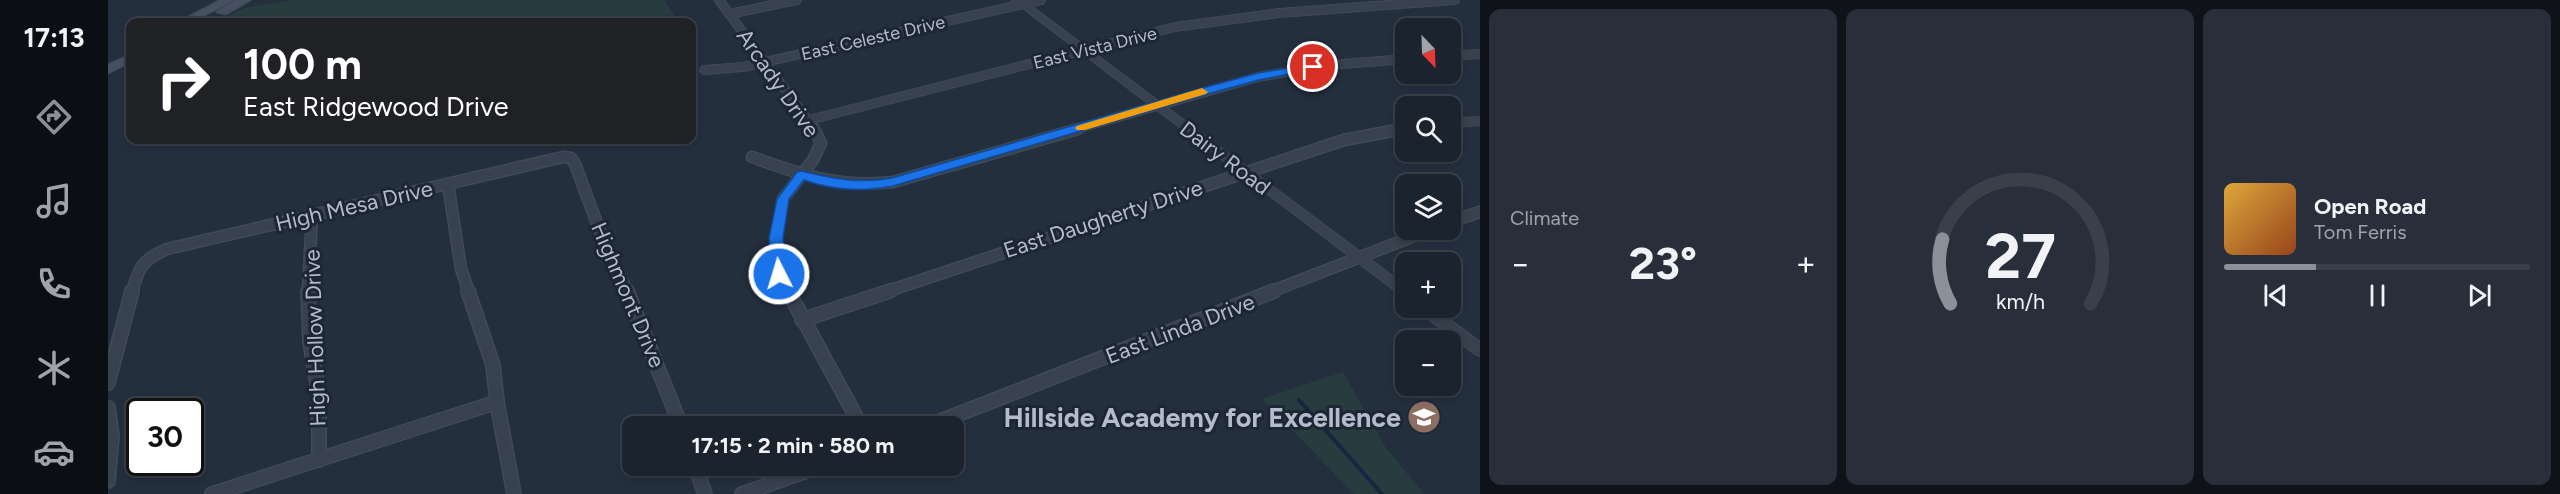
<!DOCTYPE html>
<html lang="en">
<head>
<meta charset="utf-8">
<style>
  :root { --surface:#1b232e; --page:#282f3a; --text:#f1f3f6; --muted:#a0a4aa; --line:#39404a; --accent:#8c9099 }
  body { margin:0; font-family:Figtree,sans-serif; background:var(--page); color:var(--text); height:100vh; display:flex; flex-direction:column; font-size:22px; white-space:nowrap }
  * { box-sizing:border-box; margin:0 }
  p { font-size:20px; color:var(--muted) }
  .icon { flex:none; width:33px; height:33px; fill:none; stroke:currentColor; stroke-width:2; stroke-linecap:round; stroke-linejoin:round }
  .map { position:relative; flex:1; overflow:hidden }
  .drawer { display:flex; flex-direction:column; gap:9px; padding:9px; background:#0f1319; width:1080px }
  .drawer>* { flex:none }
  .hud { position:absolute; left:18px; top:18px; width:570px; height:126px; border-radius:12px; box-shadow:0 3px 9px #0003,0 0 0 2px var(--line); background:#202124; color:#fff; overflow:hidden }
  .needle { width:39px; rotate:157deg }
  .fabs { position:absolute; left:1287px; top:18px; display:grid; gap:12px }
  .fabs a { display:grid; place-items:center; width:66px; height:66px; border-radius:12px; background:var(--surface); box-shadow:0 3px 9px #0003,0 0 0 2px var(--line); font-size:30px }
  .speed { position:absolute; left:18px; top:398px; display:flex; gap:12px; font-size:30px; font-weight:700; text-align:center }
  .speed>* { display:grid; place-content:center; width:78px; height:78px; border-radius:50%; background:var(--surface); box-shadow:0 3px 9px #0003,0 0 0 2px var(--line); line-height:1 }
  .speed .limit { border:3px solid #111; border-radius:9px; background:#fff; color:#111 }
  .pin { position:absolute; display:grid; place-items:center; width:51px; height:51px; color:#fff; margin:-26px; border:3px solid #fff; border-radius:50%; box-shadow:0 2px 6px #0007 }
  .me { position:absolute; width:66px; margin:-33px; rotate:355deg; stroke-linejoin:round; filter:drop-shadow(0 0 4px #0008) }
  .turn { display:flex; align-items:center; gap:21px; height:126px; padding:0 18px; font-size:27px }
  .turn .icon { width:78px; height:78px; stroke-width:2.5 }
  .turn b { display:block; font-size:42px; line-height:51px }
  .big { font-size:45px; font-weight:700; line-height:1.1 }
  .drawer .widget { flex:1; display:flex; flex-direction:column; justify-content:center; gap:9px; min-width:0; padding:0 21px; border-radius:12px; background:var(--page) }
  .drawer .dial { align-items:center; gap:0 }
  .dial svg { height:156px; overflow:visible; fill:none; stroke:var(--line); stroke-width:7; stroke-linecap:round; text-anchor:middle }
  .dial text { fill:var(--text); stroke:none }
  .song { display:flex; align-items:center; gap:18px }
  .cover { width:72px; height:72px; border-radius:9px; background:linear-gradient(135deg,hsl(40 70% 55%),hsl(20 70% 35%)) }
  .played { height:6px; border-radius:3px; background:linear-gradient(90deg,var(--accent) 30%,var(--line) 30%) }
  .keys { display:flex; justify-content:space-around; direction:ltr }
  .heat { display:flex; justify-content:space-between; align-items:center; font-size:33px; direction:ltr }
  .drawer .tiles { flex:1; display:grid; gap:9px; grid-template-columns:repeat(3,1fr) }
  .trip { position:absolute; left:514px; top:416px; width:342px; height:60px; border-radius:12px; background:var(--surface); box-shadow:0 3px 9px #0003,0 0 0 2px var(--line); font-weight:700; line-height:60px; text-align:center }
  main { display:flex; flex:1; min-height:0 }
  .tab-bar { display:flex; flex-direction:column; width:108px; justify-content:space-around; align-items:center; background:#0b0e12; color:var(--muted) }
  .tab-bar .icon { width:42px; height:42px }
  .tab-bar .on { color:var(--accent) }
  .tab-bar b { font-size:27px; color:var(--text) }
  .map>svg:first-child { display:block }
  .green { fill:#263c3f }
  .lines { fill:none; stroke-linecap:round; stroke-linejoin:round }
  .stream { stroke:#17263c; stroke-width:4 }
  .minor-far2-casing { stroke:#414a57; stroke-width:10 }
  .minor-far1-casing { stroke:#414a57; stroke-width:13 }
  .minor-casing { stroke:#414a57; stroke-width:16 }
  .tertiary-casing { stroke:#414a57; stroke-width:2 }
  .secondary-casing { stroke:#414a57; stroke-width:3 }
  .minor-far2 { stroke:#38414e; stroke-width:8 }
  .minor-far1 { stroke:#38414e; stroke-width:10 }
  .minor { stroke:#38414e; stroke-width:13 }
  .tertiary { fill:#38414e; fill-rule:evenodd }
  .secondary { fill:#465061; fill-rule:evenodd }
  .route { fill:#1a73e8; stroke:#114b97; stroke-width:1.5 }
  .slow { fill:#f59e0b }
  .labels { text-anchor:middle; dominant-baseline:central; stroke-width:6; stroke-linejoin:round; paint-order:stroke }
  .far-street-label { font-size:18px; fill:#b4bcc9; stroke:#1d2633 }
  .street-label { font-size:22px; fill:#b4bcc9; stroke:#1d2633 }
  .near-poi-label { font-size:27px; font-weight:bold; fill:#b4bcc9; stroke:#1d2633; text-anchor:end }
</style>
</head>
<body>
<main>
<nav class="tab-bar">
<b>17:13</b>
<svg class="icon on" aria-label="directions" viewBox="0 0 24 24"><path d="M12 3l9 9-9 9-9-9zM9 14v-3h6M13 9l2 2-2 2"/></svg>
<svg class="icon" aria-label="music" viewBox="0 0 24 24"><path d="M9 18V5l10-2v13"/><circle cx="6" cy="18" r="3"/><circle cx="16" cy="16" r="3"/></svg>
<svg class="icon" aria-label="phone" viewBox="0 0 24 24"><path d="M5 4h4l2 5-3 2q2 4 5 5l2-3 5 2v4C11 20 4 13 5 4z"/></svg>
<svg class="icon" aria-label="climate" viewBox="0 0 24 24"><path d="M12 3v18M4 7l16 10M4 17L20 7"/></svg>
<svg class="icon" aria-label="car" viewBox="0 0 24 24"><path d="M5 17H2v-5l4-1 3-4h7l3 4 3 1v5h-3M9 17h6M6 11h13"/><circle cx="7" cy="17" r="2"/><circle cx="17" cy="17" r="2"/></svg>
</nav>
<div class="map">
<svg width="1372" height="494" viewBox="0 0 1372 494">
  <rect width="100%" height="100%" fill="#242f3e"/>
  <!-- green -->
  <g class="green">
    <polygon points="184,0 556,0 571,22 115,22 116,18 136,8"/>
    <polygon points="1235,372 1278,448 1316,494 1246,494 1154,399"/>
  </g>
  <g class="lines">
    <!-- stream -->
    <polyline class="stream" points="1191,400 1274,494"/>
    <!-- minor-far2 casing -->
    <g class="minor-far2-casing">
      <g id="minor-far2">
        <polyline points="611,0 707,130"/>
        <polyline points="621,14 689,0"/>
        <polyline points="1342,56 1372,54"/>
        <polyline points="596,70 635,67 933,0"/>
        <polyline points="701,120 1067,27 1171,13 1347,0"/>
        <polyline points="1342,123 1372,121"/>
        <polyline points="965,130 1150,77 1221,65 1298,59"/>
        <polyline points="1286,130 1298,128"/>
      </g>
    </g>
    <!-- minor-far1 casing -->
    <g class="minor-far1-casing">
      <g id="minor-far1">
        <path d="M644 157C693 175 732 188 785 182L970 129"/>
        <polyline points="340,184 353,269 361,292"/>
        <polyline points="1342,222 1372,212"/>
        <path d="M24 292C31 267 34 260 59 249L455 157 463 158 467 164 500 253 520 292"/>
        <polyline points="200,292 204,216"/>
        <polyline points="681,292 671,274 668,238 675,199 705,160 713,143 706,129"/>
        <polyline points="777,292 1236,140 1294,129"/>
        <polyline points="1162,292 1322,230"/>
      </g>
    </g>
    <!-- minor casing -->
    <g class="minor-casing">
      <g id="minor">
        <polyline points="200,291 202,342 211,395 211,460"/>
        <polyline points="360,291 385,365 389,402 406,494"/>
        <polyline points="519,291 573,426"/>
        <polyline points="680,291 753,426"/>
        <polyline points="694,320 782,291"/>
        <polyline points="0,383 24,291"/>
        <polyline points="0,408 4,436 0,481"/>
        <polyline points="820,426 1166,291"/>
        <polyline points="587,465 597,494"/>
        <polyline points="104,494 389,402"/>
        <polyline points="634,494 715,465"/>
      </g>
    </g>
    <!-- tertiary casing -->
    <g class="tertiary-casing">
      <g id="tertiary">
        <polygon points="904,0 915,0 1298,286 1298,299"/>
        <polygon points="1309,308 1326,308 1372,342 1372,356 1367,354 1311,312"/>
      </g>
    </g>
    <!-- secondary casing -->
    <g class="secondary-casing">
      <g id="secondary">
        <polygon points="113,0 126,0 83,22 71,22"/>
        <polygon points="129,0 142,0 118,14 109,12"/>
        <polygon points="22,55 22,62 0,73 0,65"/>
      </g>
    </g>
    <!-- minor-far2 -->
    <use href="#minor-far2" class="minor-far2"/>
    <!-- minor-far1 -->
    <use href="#minor-far1" class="minor-far1"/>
    <!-- minor -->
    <use href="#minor" class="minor"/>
    <!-- tertiary -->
    <use href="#tertiary" class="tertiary"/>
    <!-- secondary -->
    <use href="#secondary" class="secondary"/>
  </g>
  <!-- route -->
  <path class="route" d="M1205 64 1208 65V69L1151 80 1092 96 785 186C754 192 726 191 696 180L681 199 675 238 678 274 671 279 664 274 661 238 669 199 689 172 694 171C726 179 751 184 784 178L1084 91 1150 73Z"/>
  <!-- slow -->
  <polygon class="slow" points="1094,88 1100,92 1098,94 977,130 969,130 967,128 969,126"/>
  <!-- icons -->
  <defs>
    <g id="school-disc" transform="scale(1.725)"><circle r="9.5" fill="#8d6e63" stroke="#1d2633"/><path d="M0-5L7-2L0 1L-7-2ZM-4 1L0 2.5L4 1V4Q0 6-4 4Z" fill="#fff"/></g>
  </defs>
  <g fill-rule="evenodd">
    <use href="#school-disc" x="1316" y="417"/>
  </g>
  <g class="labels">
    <!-- far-street labels -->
    <g class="far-street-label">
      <text transform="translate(765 38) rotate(-13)">East Celeste Drive</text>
      <text transform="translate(987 48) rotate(-14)">East Vista Drive</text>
    </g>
    <!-- street labels -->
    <g class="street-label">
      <text transform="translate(670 83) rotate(55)">Arcady Drive</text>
      <text transform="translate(1117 158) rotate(37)">Dairy Road</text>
      <text transform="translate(246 206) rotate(-13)">High Mesa Drive</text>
      <text transform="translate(995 219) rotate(-18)">East Daugherty Drive</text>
      <text transform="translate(520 295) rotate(67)">Highmont Drive</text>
      <text transform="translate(1072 329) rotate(-21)">East Linda Drive</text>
      <text transform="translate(207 338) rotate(-92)">High Hollow Drive</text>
    </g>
    <!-- near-poi labels -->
    <g class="near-poi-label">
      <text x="1293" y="417">Hillside Academy for Excellence</text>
    </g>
  </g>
</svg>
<div class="fabs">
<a><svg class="needle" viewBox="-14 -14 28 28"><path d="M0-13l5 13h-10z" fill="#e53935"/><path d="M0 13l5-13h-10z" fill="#a0a4aa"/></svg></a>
<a><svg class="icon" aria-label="search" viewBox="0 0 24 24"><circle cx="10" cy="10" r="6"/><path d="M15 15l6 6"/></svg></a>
<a><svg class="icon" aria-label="layers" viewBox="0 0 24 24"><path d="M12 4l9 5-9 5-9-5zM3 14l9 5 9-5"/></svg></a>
<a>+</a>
<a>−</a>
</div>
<div class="speed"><div class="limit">30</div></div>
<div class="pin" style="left:1205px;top:67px;background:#d93025"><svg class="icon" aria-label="arrive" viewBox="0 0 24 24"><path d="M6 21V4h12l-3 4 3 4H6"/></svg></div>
<svg class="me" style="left:671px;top:274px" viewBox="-20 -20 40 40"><circle r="17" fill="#1a73e8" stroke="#fff" stroke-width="3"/><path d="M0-11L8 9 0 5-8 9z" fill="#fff"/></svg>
<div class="trip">17:15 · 2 min · 580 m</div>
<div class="hud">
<div class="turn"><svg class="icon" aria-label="right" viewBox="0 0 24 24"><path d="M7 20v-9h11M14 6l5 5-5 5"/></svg><div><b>100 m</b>East Ridgewood Drive</div></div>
</div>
</div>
<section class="drawer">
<div class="tiles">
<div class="widget"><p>Climate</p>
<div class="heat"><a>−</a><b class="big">23°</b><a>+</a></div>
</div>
<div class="widget dial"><svg viewBox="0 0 100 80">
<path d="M14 69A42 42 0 1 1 86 69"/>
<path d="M14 69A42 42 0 0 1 10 36" stroke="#8c9099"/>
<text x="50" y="56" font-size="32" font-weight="700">27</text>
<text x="50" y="72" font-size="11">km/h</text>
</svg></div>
<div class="widget">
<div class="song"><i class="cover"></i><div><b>Open Road</b><p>Tom Ferris</p></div></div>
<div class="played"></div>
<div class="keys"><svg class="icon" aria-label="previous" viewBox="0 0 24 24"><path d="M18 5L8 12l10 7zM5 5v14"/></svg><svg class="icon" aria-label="pause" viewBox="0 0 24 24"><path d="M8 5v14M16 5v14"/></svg><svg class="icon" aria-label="next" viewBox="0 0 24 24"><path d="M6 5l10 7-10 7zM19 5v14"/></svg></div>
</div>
</div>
</section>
</main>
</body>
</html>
